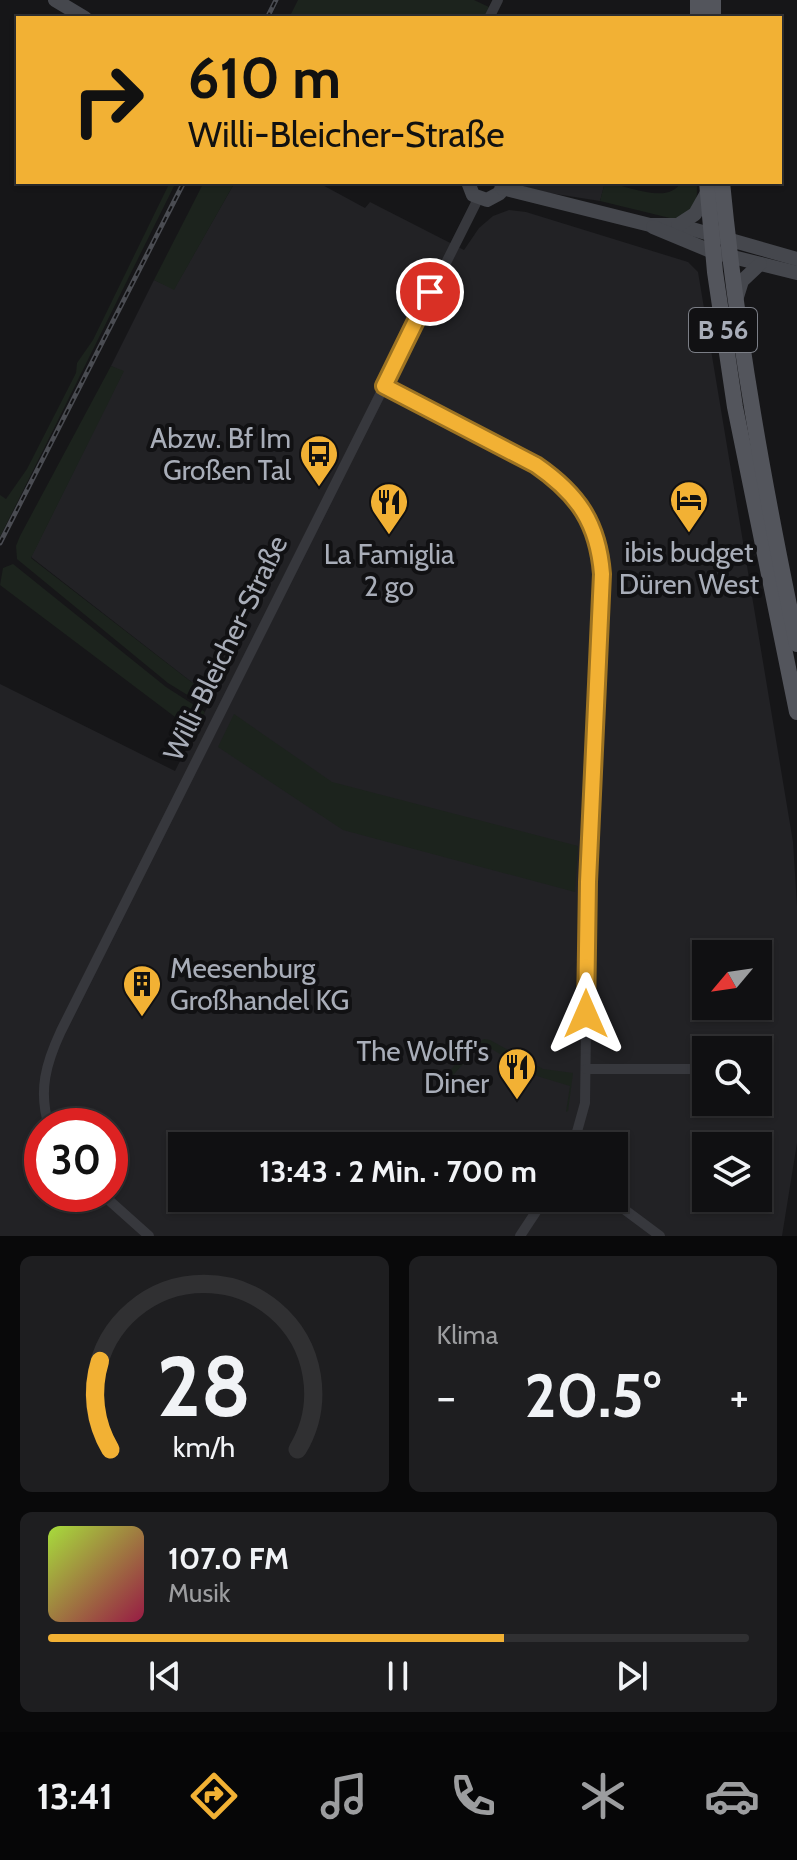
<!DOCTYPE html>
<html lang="de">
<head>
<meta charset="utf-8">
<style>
  :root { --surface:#101012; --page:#1e1e20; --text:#f1f3f6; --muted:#9c9d9f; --line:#303032; --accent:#f2b134 }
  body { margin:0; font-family:Cabin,sans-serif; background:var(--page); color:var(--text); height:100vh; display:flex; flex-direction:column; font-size:30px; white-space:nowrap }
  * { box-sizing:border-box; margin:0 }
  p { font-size:26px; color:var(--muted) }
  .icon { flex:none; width:44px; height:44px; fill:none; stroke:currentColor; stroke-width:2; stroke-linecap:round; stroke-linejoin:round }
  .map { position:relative; height:1236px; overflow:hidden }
  .panel { display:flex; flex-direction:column; gap:20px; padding:20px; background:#09090a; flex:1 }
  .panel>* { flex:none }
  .banner { position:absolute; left:16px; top:16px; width:766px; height:168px; border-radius:0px; box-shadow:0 2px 6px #0004,0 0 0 2px var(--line); background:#f2b134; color:#111; overflow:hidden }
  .needle { width:52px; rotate:241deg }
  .buttons { position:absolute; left:692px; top:940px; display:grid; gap:16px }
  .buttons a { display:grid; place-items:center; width:80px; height:80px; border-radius:0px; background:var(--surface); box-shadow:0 2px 6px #0004,0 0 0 2px var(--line); font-size:40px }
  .speed { position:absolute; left:24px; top:1108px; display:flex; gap:16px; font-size:40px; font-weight:700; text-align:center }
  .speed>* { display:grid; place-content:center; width:104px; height:104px; border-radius:50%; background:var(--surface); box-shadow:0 2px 6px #0004,0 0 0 2px var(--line); line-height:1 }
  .speed .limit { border:12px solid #d22; background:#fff; color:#111 }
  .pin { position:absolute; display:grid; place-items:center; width:68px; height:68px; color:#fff; margin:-34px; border:4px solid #fff; border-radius:50%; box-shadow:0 2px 8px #0007 }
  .me { position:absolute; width:88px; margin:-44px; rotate:0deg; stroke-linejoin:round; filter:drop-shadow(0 0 6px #0008) }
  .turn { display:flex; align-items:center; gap:28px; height:168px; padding:0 40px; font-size:36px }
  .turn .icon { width:104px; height:104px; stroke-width:2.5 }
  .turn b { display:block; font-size:56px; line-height:68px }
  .big { font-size:60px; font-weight:700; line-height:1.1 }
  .panel .card { flex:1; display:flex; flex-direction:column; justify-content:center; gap:12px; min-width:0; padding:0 28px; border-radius:12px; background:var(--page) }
  .panel .dial { align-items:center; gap:0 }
  .dial svg { height:208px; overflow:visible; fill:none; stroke:var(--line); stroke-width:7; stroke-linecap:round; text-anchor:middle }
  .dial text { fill:var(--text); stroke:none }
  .song { display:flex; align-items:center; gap:24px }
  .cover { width:96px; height:96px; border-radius:12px; background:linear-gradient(135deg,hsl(80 70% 55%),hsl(340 70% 35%)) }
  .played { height:8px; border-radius:4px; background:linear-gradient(90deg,var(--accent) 65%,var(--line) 65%) }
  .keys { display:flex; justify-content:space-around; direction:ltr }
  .heat { display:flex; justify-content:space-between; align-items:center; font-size:44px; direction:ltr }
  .panel .tiles { flex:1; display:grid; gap:20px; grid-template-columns:1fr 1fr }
  .card:last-child { grid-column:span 2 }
  .trip { position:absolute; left:168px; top:1132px; width:460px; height:80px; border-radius:0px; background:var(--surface); box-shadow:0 2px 6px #0004,0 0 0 2px var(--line); font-weight:700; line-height:80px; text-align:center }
  .tab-bar { display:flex; height:128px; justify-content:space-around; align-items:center; background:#060607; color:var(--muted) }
  .tab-bar .icon { width:56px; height:56px }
  .tab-bar .on { color:var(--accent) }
  .tab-bar b { font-size:36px; color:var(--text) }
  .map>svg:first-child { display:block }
  .built { fill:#222225; fill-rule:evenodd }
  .green { fill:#1c231d }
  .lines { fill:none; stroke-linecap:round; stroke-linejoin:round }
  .street { stroke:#37383d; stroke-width:10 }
  .secondary { stroke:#45474d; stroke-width:14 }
  .primary { stroke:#53555c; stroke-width:16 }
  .rail-casing { stroke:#4a4c52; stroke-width:5 }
  .rail { stroke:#111113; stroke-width:2; stroke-dasharray:6; stroke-linecap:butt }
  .route-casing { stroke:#9d7322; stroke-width:20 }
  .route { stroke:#f2b134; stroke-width:14 }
  .labels { text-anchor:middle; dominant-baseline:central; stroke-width:8; stroke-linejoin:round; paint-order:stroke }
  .shield { fill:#111113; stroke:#7b7e86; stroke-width:2 }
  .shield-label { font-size:26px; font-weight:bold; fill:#a8adb8 }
  .poi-label { font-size:28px; fill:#a8adb8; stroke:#111113; text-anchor:end }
  .street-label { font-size:28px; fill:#a8adb8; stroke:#111113 }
</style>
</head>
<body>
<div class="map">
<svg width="797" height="1236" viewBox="0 0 797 1236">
  <rect width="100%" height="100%" fill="#161618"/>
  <!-- built -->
  <g class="built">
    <path d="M235 182H317L365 208 370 202 464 250 479 228 493 216 509 210 526 212 688 262 698 272 793 842 797 906V1143L782 1236H0V684L175 771 212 698 31 557 123 372 111 366 154 280 174 289ZM706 954H758V1006H706ZM706 1050H758V1102H706ZM42 1126H110V1194H42ZM182 1146H614V1198H182ZM706 1146H758V1198H706Z"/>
    <polygon points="517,182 605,182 600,201 543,192 519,185"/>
  </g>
  <!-- green -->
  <g class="green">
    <polygon points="298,0 474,0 489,7 485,18 289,18"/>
    <polygon points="170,182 176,182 0,537 0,495 6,499 27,469 76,373 77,363 93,340"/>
    <polygon points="204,182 235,182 174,290 154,280"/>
    <path d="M605 182C626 185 669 206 681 182H697C697 207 697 208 674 219L600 201Z"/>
    <polygon points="111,366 124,371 31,558 212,698 207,707 168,683 17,559 16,546 20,536"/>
    <polygon points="13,564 166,687 205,712 195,732 0,585 3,568"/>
    <polygon points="234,714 332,782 578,846 575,892 343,830 218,747"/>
    <polygon points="484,1039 490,1040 543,1069 573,1073 568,1111 566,1112 570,1086 537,1076 485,1045 480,1045 447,1082 443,1079 469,1048"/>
  </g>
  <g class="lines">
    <!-- street -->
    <g class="street">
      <polyline points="489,18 498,0"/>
      <path d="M384 386 536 465C578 494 598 523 602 574L588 882 585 1103 573 1146"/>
      <polyline points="586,1069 706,1069"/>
      <path d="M49 1126C38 1091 46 1063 61 1031L478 199"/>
      <polyline points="102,1194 149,1236"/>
      <polyline points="609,1198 660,1236"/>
      <polyline points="520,1236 545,1198"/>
    </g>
    <!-- secondary -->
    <g class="secondary">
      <polyline points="55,0 85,18"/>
      <polyline points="468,182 473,195 487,200 500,193 503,182"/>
      <polyline points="502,188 650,225 678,225 797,259"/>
      <polyline points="678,225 695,214 708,191"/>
      <polyline points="653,227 713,252 797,273"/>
      <polyline points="737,297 742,281 760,264"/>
    </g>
    <!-- primary -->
    <g class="primary">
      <polyline points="713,0 713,18"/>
      <polyline points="698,18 698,0"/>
      <polyline points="707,182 715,272 735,407 797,712"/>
      <path d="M722 182C737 338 765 491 797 644"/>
    </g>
    <!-- rail casing -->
    <g class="rail-casing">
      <g id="rail">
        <polyline points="267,18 276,0"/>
        <polyline points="0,543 184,182"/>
      </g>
    </g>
    <!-- rail -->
    <use href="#rail" class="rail"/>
  </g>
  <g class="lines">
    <!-- route casing -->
    <g class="route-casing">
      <path id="route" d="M430 292 384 386 536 465C578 494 598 523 602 574L588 882 586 1014"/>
    </g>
    <!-- route -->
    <use href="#route" class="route"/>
  </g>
  <!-- icons -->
  <defs>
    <g id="bus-pin" transform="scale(2)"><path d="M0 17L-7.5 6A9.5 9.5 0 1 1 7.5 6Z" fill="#f2b134" stroke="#111113"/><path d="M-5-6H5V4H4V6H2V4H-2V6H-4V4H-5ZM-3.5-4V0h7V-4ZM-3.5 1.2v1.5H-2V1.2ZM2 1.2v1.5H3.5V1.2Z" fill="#111"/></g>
    <g id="hotel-pin" transform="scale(2)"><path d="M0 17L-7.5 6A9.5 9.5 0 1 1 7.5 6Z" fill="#f2b134" stroke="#111113"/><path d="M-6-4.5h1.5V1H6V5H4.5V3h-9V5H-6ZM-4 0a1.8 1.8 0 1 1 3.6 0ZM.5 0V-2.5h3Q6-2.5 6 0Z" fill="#111"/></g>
    <g id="restaurant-pin" transform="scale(2)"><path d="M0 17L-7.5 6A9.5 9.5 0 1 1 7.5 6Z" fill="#f2b134" stroke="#111113"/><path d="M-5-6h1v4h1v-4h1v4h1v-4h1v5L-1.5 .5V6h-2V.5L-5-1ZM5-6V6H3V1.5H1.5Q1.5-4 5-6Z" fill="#111"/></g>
    <g id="building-pin" transform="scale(2)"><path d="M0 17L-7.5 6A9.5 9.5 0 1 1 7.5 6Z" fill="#f2b134" stroke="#111113"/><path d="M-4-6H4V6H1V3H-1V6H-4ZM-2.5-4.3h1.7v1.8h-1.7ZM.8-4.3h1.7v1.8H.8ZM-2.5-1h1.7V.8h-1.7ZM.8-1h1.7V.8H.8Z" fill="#111"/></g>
  </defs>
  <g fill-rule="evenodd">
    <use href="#bus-pin" x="319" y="454"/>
    <use href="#hotel-pin" x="689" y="500"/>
    <use href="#restaurant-pin" x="389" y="502"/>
    <use href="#building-pin" x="142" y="984"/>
    <use href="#restaurant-pin" x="517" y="1067"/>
  </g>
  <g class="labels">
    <!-- shield labels -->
    <rect class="shield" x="689" y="308" width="68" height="44" rx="6"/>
    <g class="shield-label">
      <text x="723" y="330">B 56</text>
    </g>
    <!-- poi labels -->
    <g class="poi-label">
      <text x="291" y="438">Abzw. Bf Im<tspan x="291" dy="32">Großen Tal</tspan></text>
      <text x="689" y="552" text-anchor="middle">ibis budget<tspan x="689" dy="32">Düren West</tspan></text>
      <text x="389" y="554" text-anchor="middle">La Famiglia<tspan x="389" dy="32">2 go</tspan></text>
      <text x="170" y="968" text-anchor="start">Meesenburg<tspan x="170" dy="32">Großhandel KG</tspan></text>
      <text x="489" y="1051">The Wolff's<tspan x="489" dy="32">Diner</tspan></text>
    </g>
    <!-- street labels -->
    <g class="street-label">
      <text transform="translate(225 648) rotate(-64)">Willi-Bleicher-Straße</text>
    </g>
  </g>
</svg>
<div class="buttons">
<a><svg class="needle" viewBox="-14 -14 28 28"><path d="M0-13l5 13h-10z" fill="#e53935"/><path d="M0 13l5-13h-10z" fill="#9c9d9f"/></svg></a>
<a><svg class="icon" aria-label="search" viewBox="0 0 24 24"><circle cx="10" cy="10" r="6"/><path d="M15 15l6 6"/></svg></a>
<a><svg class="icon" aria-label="layers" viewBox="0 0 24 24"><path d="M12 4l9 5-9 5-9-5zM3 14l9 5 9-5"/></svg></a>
</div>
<div class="speed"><div class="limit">30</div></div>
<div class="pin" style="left:430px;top:292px;background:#d93025"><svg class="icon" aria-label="arrive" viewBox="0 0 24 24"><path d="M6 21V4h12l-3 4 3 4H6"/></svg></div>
<svg class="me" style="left:586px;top:1014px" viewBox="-20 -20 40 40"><path d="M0-17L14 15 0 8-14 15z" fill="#f2b134" stroke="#fff" stroke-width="4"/></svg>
<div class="trip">13:43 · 2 Min. · 700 m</div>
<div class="banner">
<div class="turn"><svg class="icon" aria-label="right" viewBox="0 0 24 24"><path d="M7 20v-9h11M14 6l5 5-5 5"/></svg><div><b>610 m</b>Willi-Bleicher-Straße</div></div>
</div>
</div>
<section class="panel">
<div class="tiles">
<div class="card dial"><svg viewBox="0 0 100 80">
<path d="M14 69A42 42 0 1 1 86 69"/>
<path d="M14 69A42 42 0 0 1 10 35" stroke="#f2b134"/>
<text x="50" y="56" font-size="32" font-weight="700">28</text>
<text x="50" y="72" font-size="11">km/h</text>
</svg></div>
<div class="card"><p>Klima</p>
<div class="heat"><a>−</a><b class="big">20.5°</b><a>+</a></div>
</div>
<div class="card">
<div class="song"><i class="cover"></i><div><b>107.0 FM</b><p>Musik</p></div></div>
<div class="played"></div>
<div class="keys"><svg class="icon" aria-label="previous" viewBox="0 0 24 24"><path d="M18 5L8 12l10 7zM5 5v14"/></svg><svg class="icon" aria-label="pause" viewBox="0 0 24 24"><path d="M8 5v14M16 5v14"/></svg><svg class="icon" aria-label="next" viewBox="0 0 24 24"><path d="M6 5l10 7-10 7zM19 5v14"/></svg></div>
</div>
</div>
</section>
<nav class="tab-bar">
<b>13:41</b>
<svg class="icon on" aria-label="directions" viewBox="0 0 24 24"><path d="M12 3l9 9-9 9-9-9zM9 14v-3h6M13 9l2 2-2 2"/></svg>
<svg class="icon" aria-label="music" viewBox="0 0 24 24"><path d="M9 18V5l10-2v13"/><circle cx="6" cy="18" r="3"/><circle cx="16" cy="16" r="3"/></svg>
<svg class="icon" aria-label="phone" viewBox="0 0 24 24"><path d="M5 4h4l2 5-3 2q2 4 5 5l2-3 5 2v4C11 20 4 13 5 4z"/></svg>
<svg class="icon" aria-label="climate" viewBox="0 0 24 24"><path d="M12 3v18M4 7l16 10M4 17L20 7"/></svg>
<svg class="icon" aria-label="car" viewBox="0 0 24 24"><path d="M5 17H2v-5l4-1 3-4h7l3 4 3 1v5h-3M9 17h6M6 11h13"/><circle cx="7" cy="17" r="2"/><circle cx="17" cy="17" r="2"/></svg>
</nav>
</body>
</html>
